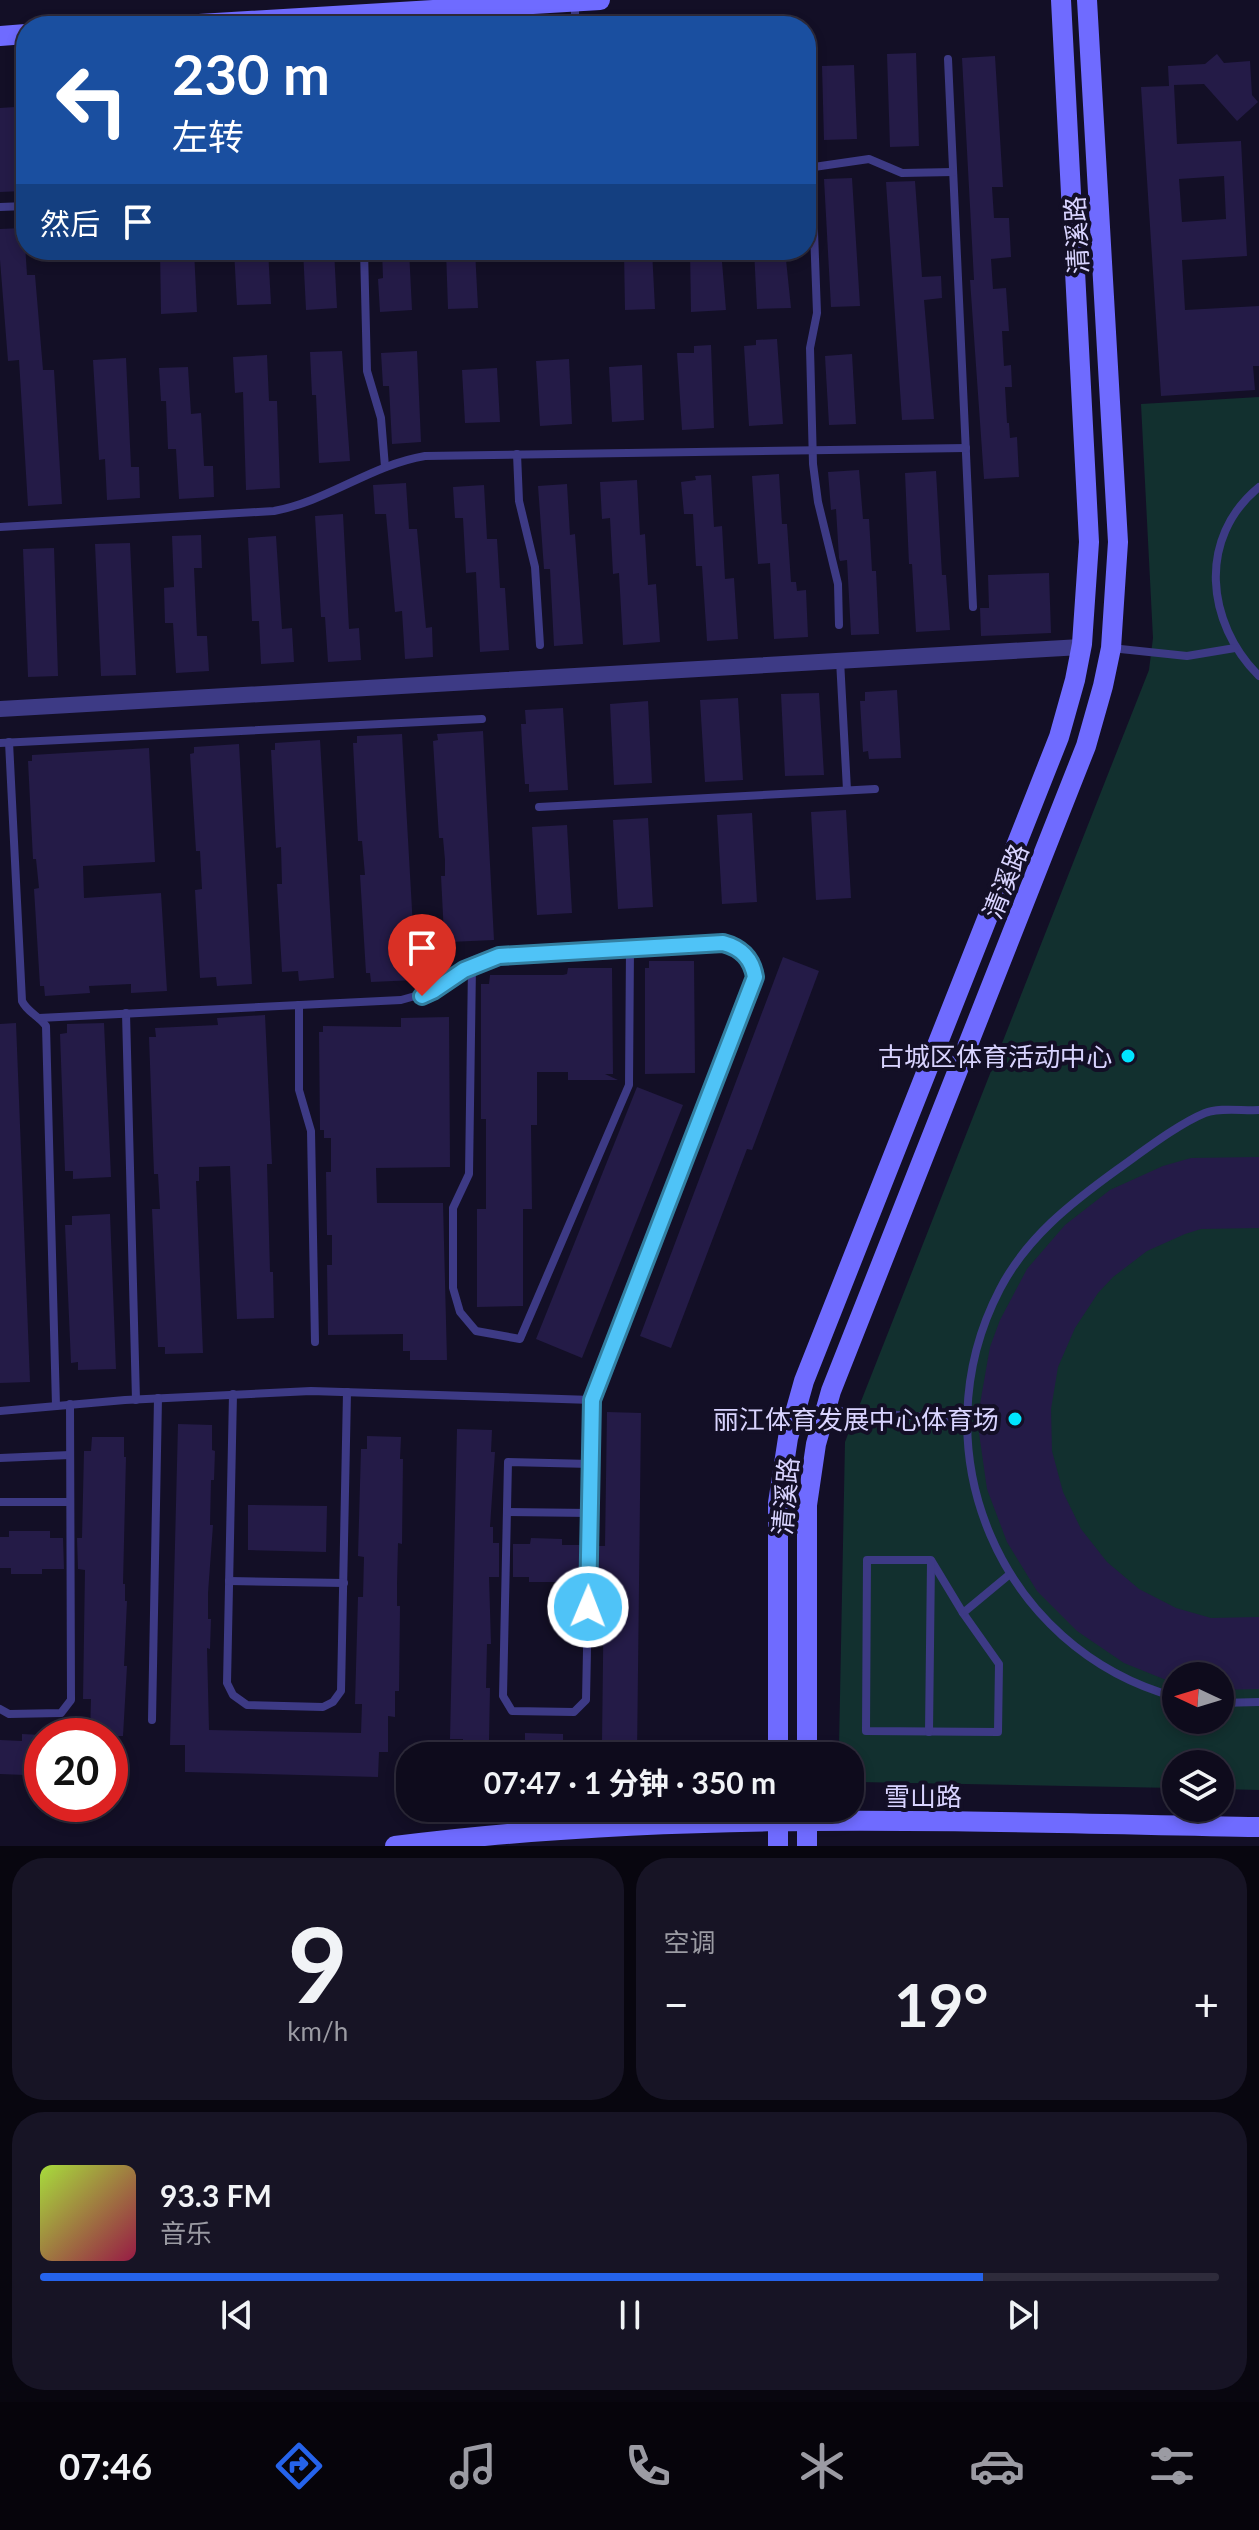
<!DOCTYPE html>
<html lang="zh">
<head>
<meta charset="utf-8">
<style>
  :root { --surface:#0e0b1c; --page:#171425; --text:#f1f3f6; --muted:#9b9ba3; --line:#2e2b3b; --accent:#2563eb }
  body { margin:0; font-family:Lato,"Noto Sans SC",sans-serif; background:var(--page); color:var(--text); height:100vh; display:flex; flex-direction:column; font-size:30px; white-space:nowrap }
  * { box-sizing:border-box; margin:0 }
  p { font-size:26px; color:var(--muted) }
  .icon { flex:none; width:44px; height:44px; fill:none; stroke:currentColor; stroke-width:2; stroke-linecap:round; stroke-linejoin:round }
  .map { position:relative; height:1846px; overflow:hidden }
  .panel { display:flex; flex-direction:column; gap:12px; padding:12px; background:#08060f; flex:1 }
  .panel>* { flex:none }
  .hud { position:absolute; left:16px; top:16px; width:800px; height:244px; border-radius:32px; box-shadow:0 4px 12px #0003,0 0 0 2px var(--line); background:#1a4fa0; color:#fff; overflow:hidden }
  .needle { width:52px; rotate:274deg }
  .tools { position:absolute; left:1162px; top:1662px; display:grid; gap:16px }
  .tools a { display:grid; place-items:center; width:72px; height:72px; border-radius:50%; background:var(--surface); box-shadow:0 4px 12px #0003,0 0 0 2px var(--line); font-size:40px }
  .speed { position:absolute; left:24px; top:1718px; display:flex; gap:16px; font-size:40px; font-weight:700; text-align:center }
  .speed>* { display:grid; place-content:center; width:104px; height:104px; border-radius:50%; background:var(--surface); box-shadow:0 4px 12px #0003,0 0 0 2px var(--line); line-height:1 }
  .speed .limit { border:12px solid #d22; background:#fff; color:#111 }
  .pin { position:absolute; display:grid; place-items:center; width:68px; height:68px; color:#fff; margin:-82px -34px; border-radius:50% 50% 50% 0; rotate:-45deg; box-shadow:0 0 8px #0007 }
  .pin .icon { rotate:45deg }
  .me { position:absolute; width:88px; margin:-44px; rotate:1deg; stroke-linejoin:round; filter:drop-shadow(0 0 6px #0008) }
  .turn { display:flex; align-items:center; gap:28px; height:168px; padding:0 24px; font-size:36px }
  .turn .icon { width:104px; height:104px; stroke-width:2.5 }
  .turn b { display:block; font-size:56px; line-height:68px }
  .then { display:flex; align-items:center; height:76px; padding:0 24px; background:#0003; gap:16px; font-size:30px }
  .big { font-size:60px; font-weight:700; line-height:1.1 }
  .panel .widget { flex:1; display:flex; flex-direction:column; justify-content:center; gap:12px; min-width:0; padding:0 28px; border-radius:32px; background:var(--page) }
  .panel .dial { align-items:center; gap:0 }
  .dial b { font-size:104px; line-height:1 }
  .song { display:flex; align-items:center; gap:24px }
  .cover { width:96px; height:96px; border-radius:12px; background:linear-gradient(135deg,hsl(80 70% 55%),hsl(340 70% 35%)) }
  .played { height:8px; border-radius:4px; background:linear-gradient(90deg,var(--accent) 80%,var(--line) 80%) }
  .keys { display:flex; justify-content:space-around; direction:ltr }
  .heat { display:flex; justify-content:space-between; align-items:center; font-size:44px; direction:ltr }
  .panel .tiles { flex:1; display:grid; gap:12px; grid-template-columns:1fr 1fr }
  .widget:last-child { grid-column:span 2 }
  .trip { position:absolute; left:396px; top:1742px; width:468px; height:80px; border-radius:32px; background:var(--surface); box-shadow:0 4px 12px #0003,0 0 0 2px var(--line); font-weight:700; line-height:80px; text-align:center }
  .tabs { display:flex; height:128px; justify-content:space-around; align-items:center; background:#06040b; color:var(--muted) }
  .tabs .icon { width:56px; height:56px }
  .tabs .active { color:var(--accent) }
  .tabs b { font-size:36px; color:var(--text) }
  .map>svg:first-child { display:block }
  .green { fill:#12302f; fill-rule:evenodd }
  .building { fill:#241b47; fill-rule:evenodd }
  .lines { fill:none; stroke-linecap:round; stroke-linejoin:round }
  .lane { stroke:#3d3a85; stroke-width:8 }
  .street { stroke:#3d3a85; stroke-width:16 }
  .secondary { stroke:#6f6bff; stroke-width:20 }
  .route-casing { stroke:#337fa1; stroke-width:20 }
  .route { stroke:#4fc3f7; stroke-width:14 }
  .poi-dot { fill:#00e5ff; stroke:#130f26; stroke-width:3 }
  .labels { text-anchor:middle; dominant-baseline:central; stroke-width:8; stroke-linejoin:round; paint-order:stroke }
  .street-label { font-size:26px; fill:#d9d4ff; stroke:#130f26 }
  .poi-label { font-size:26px; fill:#d9d4ff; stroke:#130f26; text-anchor:end }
</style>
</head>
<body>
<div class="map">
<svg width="1259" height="1846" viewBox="0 0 1259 1846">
  <rect width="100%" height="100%" fill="#130f26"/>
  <!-- green -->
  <path class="green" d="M1259 397V1790L1220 1789V1764H1176V1788L858 1782 850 1768V1756H843L839 1747 845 1442 1149 670 1153 638 1141 404ZM1176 1676H1220V1720H1176Z"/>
  <!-- building -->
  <g class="building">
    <polygon points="916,53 919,146 890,147 887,54"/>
    <path d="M1217 54 1224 63 1250 61 1252 95 1258 102 1237 121 1204 84 1174 85 1177 144 1241 141 1247 256 1182 260 1185 310 1259 306V366H1253L1255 390 1161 396 1141 87 1169 86 1168 66 1205 64ZM1224 176 1226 219 1182 222 1179 179Z"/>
    <polygon points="995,56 1003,187 992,187 994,218 1009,218 1011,257 991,259 993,289 1006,288 1009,331 1002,331 1004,366 1011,365 1012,387 1005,387 1007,423 1009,423 1010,438 1017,437 1019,477 984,479 970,280 974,280 962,58"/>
    <polygon points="854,65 857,139 824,140 822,66"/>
    <polygon points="15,107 16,156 22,155 23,191 0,192 0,108"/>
    <polygon points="852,178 860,306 831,307 824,179"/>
    <polygon points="915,181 922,277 941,276 942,298 924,300 934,419 902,420 886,182"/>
    <polygon points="24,228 27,275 35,275 43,370 54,370 62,504 28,506 19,360 8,361 0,260 0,229"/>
    <polygon points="160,250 194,250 197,312 161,314"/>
    <polygon points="234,250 268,250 271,304 237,305"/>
    <polygon points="303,250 334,250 337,308 306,310"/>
    <polygon points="382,250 409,250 412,310 380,312 378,279 383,278"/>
    <polygon points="446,250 475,250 478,308 448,309"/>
    <polygon points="624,250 652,250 655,309 625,310"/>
    <polygon points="690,250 721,250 726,310 691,312"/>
    <polygon points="754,250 785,250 791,308 757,309"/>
    <polygon points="777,339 783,424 749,426 744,346 756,345 756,340"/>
    <polygon points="711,345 714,428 682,430 677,353 694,353 694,346"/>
    <polygon points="342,351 350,461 319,463 316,395 312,395 310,352"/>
    <polygon points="417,351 421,442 392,444 389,386 383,386 381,353"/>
    <polygon points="852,354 856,424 829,425 825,356"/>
    <polygon points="267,355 269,401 277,401 280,488 246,490 243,392 235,393 233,357"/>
    <polygon points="126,358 131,467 139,467 140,498 107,500 105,459 99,460 93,360"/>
    <polygon points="569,359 572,424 540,426 536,361"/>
    <polygon points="642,365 644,420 612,422 609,367"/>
    <polygon points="188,367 191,414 201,413 204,466 213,466 214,497 179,499 176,449 168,449 166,401 161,401 159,368"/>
    <polygon points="497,368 500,422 465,423 462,370"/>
    <polygon points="859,470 863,519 869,519 872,571 876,571 879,634 851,635 847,560 840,561 839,558 836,509 831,510 828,472"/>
    <polygon points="936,471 942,575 946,575 950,630 916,632 912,564 909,564 905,473"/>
    <polygon points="779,474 782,524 787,524 791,582 796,582 797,591 806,590 808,637 774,639 770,563 758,564 752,476"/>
    <polygon points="711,475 714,527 722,526 725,579 734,578 738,639 707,641 702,566 696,566 693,514 684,514 681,482 696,480 695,476"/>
    <polygon points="637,480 640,535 645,534 648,585 656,584 660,642 623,645 619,573 613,574 610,518 602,519 600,482"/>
    <polygon points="406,483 409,529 417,529 426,628 432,627 433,657 405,659 402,611 395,612 386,514 375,514 373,485"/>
    <polygon points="567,484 570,535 575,534 583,644 554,646 550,569 544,569 538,486"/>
    <polygon points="484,485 487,539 497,539 500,588 505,588 509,650 480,652 476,572 466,573 463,518 455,518 453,487"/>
    <polygon points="343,514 349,629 359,628 361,660 328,662 325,617 321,617 315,516"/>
    <polygon points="201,535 202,568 194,568 197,636 207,636 209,671 176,673 173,623 165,623 164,588 174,587 172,536"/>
    <polygon points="276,536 282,629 292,628 294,662 261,664 259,621 252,621 248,538"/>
    <polygon points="130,543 136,675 101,676 95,544"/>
    <polygon points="54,548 58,676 28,677 23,549"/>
    <polygon points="1049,573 1051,633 981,636 980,608 989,608 988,575"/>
    <polygon points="897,690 901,758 869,759 868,751 863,752 860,701 865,701 865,692"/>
    <polygon points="819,693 824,775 785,776 781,694"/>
    <polygon points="738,698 743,780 705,782 700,700"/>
    <polygon points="648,701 652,783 614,785 610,704"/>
    <polygon points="563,708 568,790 529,792 529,784 525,784 522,743 521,724 526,724 525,710"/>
    <polygon points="483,731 494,940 449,942 449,934 444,935 441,876 445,876 445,860 443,838 439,838 433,741 438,740 437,734"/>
    <polygon points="402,734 416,980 371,982 370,973 366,973 360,875 365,875 362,841 358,841 353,743 357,743 357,736"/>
    <polygon points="320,740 334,978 299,981 298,971 282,972 277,884 282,884 281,847 276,848 271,750 275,750 275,743"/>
    <polygon points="239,744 252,984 217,986 216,977 200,978 195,890 202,889 200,851 196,851 190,754 194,753 194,747"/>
    <polygon points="149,748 155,862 83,866 84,898 161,893 167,991 131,993 131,984 89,986 90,993 45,996 44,986 40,986 34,889 39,888 36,859 33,859 28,761 32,761 32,755"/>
    <polygon points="846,810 851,898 816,900 811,812"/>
    <polygon points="752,813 757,902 722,904 717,815"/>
    <polygon points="648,818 653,907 618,909 613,820"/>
    <polygon points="567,825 572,913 537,915 532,827"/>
    <polygon points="783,957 819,971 752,1150 747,1149 671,1348 640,1336"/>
    <polygon points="649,961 694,961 695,1073 645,1074 645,968 649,968"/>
    <polygon points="568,968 612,968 613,1074 605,1074 618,1080 568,1080 568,1072 537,1072 537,1125 531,1125 532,1209 523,1209 523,1306 477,1307 477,1209 486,1209 486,1119 481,1119 481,984 489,984 490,975 563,975 567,974"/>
    <polygon points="265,1015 272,1164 267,1164 270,1272 273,1272 274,1318 237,1319 230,1166 199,1167 199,1181 196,1181 203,1353 165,1354 165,1347 158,1347 152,1209 160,1209 158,1174 154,1174 149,1037 156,1037 155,1028 218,1025 217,1018"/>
    <polygon points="449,1017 450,1167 376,1168 377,1203 443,1203 447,1360 410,1360 410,1351 403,1351 403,1334 328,1335 327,1265 332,1265 332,1235 327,1235 326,1172 331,1172 331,1138 324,1138 324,1130 320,1130 319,1032 323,1032 323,1026 401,1027 401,1018"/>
    <polygon points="16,1023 30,1382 0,1383 0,1024"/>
    <polygon points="104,1023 111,1177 73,1179 73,1171 65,1171 60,1034 67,1033 67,1024"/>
    <polygon points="637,1087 683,1105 582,1358 536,1339"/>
    <polygon points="1259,1157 1259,1228 1201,1229 1185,1234 1147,1251 1113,1277 1098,1293 1075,1328 1058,1367 1051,1409 1052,1451 1063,1492 1081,1529 1107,1562 1139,1589 1176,1608 1211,1618 1259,1617 1259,1689 1220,1690 1220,1676 1176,1676 1176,1684 1124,1663 1077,1631 1037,1591 1007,1542 987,1489 979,1433 980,1404 990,1347 1000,1320 1027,1269 1065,1225 1110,1190 1163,1166 1191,1158"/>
    <polygon points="110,1214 116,1369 78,1370 78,1362 71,1363 65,1225 72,1225 72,1216"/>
    <polygon points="607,1412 641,1413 637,1756 462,1756 463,1739 450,1739 457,1429 492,1430 491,1452 495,1452 490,1527 493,1527 493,1543 499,1543 499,1577 489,1577 491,1644 487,1644 486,1688 490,1688 489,1740 525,1740 525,1733 563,1734 563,1741 602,1742 604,1579 595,1579 596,1546 605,1546"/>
    <polygon points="178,1424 212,1425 212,1450 215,1451 214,1480 211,1480 210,1525 213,1525 208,1593 208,1619 211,1619 210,1649 207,1648 209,1730 361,1733 362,1704 355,1704 358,1597 363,1597 364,1557 358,1556 361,1449 367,1449 367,1436 401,1437 400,1459 403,1459 402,1544 398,1543 397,1584 397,1606 400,1606 399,1691 395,1691 395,1717 388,1716 388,1752 379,1752 378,1777 185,1772 185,1745 170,1745"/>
    <polygon points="92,1437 124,1437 124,1457 126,1457 123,1584 125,1584 125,1601 127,1601 124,1666 127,1666 123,1736 90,1736 91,1699 83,1699 85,1570 78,1569 77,1538 82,1538 84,1451 91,1451"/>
    <polygon points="248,1505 327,1506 326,1552 248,1550"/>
    <polygon points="9,1531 50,1531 50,1538 63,1538 64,1569 42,1569 42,1574 11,1574 11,1568 0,1568 0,1537 9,1537"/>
    <polygon points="531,1538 562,1539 562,1545 582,1545 581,1579 559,1578 558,1582 529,1582 529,1577 513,1577 513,1544 530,1544"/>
    <polygon points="22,1734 42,1735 42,1779 26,1779 26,1775 0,1774 0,1740 22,1741"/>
  </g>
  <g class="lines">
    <!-- lane -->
    <g class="lane">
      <polyline points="575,3 575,26"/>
      <polyline points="948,59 973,607"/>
      <polyline points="808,68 817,313 810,348 813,464 818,502 838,584 839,625"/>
      <polyline points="807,168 869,159 902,173 953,172"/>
      <polyline points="0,207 26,206"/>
      <polyline points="364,250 367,371 381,418 385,467"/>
      <polyline points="517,454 519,501 535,567 540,645"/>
      <path d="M1259 487C1197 538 1206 623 1259 676"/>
      <path d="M0 527 274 511C328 501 371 465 425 456L966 448"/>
      <polyline points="1111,648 1187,656 1235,648"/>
      <polyline points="840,660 847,790"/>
      <path d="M9 742 22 1001C27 1012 39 1016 46 1026L56 1406"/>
      <polyline points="0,743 482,719"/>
      <polyline points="539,807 875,789"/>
      <polyline points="472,966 469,1174 453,1208 453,1288 460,1312 476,1331 520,1339 629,1085 630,948"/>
      <polyline points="299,1005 299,1090 311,1131 315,1342"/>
      <polyline points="126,1013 136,1400"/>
      <path d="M39 1018 401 1000 433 991 464 970 499 956 713 943C736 943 751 954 755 977L592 1400 586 1700 574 1712 512 1711 503 1696 508 1462 591 1464"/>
      <polyline points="233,1394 227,1683 233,1695 247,1705 323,1707 333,1702 341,1691 347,1392"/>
      <polyline points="828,1410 967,1420"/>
      <polyline points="0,1411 125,1400 311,1391 592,1400"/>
      <polyline points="0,1458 70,1455"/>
      <polyline points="0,1502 70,1502"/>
      <polyline points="507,1512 590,1513"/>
      <polygon points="867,1560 931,1560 963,1613 999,1664 998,1732 866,1731"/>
      <polyline points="229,1581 344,1583"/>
      <polyline points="963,1613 1010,1574"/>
      <path d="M1176 1697C1000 1649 916 1450 1000 1289 1027 1237 1071 1203 1118 1169 1142 1152 1178 1124 1205 1113 1219 1107 1243 1111 1259 1110"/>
      <polyline points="1220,1703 1259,1702"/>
      <polyline points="0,1709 9,1714 61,1713 71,1700 70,1404"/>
      <polyline points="152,1720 158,1398"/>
      <polyline points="929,1732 931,1561"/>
    </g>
    <!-- street -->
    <polyline class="street" points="0,709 1081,647"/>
    <!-- secondary -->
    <g class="secondary">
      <polyline points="166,26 600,0"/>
      <polyline points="0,36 26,34"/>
      <polyline points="778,1756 778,1503 788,1438 804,1381 1059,737 1075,680 1082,644 1089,542 1061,0"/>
      <polyline points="807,1756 807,1505 816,1444 831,1391 1086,746 1103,686 1111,648 1118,542 1087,0"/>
      <polyline points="778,1808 778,1846"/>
      <polyline points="807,1810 807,1846"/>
      <path d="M395 1846C679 1809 973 1822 1259 1827"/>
    </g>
  </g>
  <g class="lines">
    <!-- route casing -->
    <g class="route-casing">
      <path id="route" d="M422 996 433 991 464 970 499 956 723 943C742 948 752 959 755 977L592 1400 588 1607"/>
    </g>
    <!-- route -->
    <use href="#route" class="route"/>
  </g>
  <!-- markers -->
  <g class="poi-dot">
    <circle cx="1128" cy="1056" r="8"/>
    <circle cx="1015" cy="1419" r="8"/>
  </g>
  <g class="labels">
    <!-- street labels -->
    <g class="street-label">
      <text transform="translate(1076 235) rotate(-93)">清溪路</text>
      <text transform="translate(1005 881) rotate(-68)">清溪路</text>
      <text transform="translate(785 1496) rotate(-85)">清溪路</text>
      <text x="923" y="1796">雪山路</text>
    </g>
    <!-- poi labels -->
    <g class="poi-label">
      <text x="1112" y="1056">古城区体育活动中心</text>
      <text x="999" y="1419">丽江体育发展中心体育场</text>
    </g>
  </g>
</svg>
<div class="tools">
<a><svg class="needle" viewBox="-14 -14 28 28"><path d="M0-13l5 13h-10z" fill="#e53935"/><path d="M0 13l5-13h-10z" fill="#9b9ba3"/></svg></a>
<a><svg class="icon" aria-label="layers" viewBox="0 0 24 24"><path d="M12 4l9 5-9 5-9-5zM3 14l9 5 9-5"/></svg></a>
</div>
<div class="speed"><div class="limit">20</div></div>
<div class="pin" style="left:422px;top:996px;background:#d93025"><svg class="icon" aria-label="arrive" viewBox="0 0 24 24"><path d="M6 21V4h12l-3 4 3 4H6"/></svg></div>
<svg class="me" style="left:588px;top:1607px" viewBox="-20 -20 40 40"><circle r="17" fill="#4fc3f7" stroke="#fff" stroke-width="3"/><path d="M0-11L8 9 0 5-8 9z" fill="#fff"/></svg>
<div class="trip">07:47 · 1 分钟 · 350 m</div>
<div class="hud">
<div class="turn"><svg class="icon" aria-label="left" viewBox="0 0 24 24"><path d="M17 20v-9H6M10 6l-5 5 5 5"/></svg><div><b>230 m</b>左转</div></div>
<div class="then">然后<svg class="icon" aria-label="arrive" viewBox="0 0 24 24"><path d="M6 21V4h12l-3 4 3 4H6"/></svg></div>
</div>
</div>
<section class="panel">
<div class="tiles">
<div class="widget dial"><b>9</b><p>km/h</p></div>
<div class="widget"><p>空调</p>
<div class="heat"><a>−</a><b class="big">19°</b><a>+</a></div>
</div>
<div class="widget">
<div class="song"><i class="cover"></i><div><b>93.3 FM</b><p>音乐</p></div></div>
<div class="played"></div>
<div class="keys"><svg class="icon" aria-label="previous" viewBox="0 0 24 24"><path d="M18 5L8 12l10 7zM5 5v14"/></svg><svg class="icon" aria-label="pause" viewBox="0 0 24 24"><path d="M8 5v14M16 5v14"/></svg><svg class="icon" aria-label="next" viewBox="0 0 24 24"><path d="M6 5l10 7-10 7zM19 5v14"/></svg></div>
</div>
</div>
</section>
<nav class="tabs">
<b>07:46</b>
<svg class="icon active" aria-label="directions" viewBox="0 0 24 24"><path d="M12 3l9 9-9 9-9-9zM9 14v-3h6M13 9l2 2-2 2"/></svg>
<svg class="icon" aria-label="music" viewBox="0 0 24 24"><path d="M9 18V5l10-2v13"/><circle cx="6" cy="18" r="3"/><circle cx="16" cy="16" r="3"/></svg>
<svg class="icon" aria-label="phone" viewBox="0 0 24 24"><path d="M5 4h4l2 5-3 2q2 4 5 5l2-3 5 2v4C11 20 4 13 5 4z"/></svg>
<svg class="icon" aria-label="climate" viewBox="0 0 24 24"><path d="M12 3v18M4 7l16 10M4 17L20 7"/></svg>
<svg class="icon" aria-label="car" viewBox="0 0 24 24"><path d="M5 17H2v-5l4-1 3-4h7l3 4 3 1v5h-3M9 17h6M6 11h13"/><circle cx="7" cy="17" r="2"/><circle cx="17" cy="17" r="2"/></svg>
<svg class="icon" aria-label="filters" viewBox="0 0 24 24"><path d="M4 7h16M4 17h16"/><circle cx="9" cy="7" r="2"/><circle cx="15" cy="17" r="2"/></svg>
</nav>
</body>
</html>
